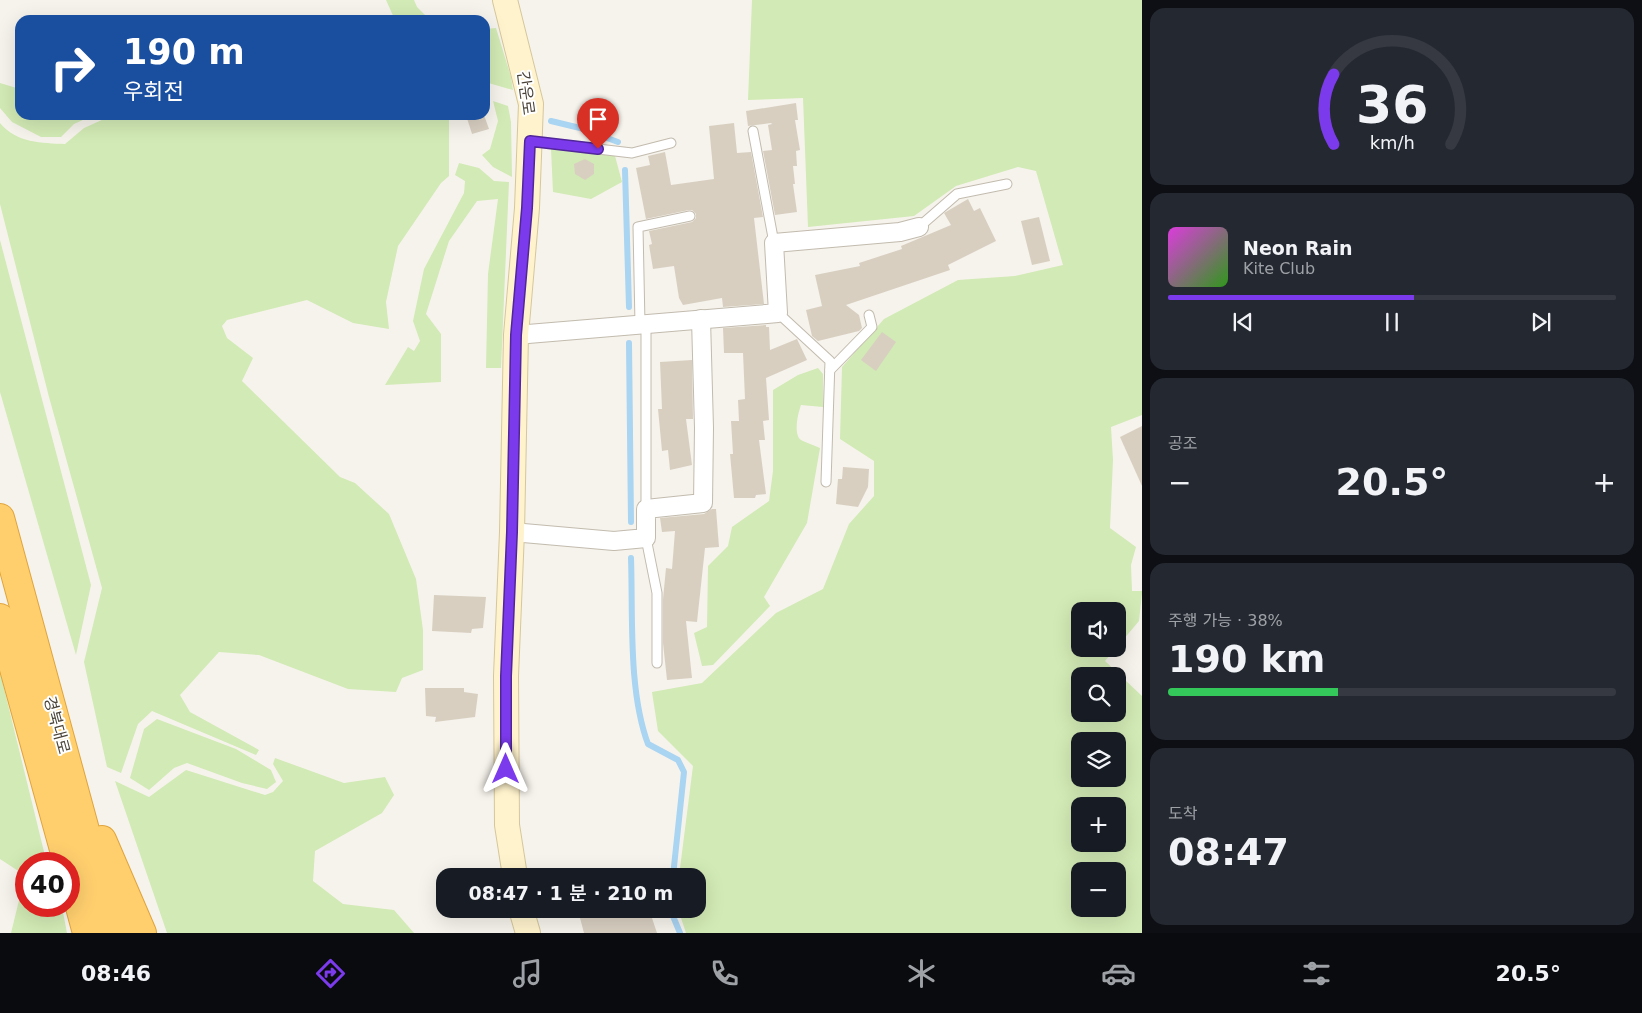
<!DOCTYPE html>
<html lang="ko">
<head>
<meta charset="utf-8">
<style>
  :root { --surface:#171b24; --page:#242831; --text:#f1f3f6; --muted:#9ea1a6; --line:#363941; --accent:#7c3aed }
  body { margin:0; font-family:"DejaVu Sans","Noto Sans KR",sans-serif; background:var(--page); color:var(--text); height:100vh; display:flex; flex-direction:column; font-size:19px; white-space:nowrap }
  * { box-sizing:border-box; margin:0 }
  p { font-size:16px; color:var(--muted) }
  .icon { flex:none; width:28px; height:28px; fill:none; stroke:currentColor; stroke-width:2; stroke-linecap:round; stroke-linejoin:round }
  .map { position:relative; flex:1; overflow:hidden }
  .details { display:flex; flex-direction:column; gap:8px; padding:8px; background:#0d0f14; width:500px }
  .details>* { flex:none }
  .top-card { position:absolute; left:15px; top:15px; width:475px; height:105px; border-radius:15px; box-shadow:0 5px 20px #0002; background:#1a4fa0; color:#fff; overflow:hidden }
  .controls { position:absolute; left:1071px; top:602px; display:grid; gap:10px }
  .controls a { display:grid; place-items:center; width:55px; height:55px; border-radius:10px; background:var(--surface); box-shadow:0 5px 20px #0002; font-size:25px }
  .speed { position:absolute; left:15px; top:852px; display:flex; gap:10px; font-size:25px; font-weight:700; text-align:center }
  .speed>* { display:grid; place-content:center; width:65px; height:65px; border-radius:50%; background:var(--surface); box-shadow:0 5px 20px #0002; line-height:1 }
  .speed .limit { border:8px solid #d22; background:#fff; color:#111 }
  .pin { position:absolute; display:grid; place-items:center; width:42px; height:42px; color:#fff; margin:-51px -21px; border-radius:50% 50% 50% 0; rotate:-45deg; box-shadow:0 0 5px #0007 }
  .pin .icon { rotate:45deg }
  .me { position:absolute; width:55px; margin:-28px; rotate:0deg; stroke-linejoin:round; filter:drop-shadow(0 0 4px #0008) }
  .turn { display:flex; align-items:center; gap:18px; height:105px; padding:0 25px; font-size:22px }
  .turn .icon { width:65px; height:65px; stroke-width:2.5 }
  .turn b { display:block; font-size:35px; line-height:42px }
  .big { font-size:38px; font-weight:600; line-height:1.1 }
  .details .widget { flex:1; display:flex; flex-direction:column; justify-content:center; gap:8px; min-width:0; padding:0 18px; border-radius:15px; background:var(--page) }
  .details .dial { align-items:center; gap:0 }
  .dial svg { height:130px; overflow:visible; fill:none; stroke:var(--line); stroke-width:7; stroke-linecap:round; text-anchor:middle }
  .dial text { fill:var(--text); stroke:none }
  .song { display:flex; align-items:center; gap:15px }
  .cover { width:60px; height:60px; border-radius:8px; background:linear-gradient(135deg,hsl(300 70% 55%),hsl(110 70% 35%)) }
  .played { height:5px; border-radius:2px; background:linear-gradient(90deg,var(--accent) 55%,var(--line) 55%) }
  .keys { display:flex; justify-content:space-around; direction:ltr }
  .heat { display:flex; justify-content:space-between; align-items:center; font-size:28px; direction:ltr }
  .charge { height:8px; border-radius:4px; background:linear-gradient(90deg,#34c759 38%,var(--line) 0) }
  .trip { position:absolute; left:436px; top:868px; width:270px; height:50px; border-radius:15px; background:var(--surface); box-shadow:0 5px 20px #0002; font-weight:600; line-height:50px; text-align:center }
  .tabs { display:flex; height:80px; justify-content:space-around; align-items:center; background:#090b0e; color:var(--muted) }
  .tabs .icon { width:35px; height:35px }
  .tabs .selected { color:var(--accent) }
  .tabs b { font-size:22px; color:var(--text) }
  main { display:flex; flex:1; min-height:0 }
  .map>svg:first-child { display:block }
  .green { fill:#d2eab5; fill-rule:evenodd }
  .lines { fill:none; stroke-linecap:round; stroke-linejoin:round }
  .stream { stroke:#a9d4f2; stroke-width:6 }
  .building { fill:#d8cfc1 }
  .lane-casing { stroke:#c2bbae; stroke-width:11 }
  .street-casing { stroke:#c2bbae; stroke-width:20 }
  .secondary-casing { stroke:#d6c79b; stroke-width:26 }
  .highway-casing { stroke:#e0a43c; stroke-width:30 }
  .lane { stroke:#fff; stroke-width:9 }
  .street { stroke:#fff; stroke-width:18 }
  .secondary { stroke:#fff3cd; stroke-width:24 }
  .highway { stroke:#ffcf6e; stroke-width:28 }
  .route-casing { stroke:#51269a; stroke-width:12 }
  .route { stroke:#7c3aed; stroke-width:9 }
  .labels { text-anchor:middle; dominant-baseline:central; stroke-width:4; stroke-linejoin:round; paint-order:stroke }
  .street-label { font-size:16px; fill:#4b4439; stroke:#fff }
</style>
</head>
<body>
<main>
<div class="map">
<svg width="1142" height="933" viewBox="0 0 1142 933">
  <rect width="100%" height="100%" fill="#f6f3ec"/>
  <!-- green -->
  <g class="green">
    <polygon points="386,0 414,0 417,7 430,20 395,20"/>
    <path d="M752 0H1142V415L1111 427 1113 460 1110 528 1136 547 1131 565 1132 591H1142V593L1139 621 1118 646V611H1080V649H1115L1105 661 1142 696V933H686L678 909H698V876H679L693 766 658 731 652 692 702 683 776 613 823 589 849 524 874 496V461L840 439 842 367 884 319 958 280 1015 276 1063 265 1036 171 1018 167 956 186 914 216 808 227 803 98 748 100ZM1080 676H1118V714H1080ZM1080 741H1118V779H1080ZM1080 806H1118V844H1080ZM1080 871H1118V909H1080Z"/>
    <polygon points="496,28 511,77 513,90 485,82 485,29"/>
    <polygon points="0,83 20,89 20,115 94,115 74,124 61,137 41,137 12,122 0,108"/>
    <polygon points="493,101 508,106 511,122 512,177 493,167 482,155 490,149 498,121"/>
    <path d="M113 115H449V176L441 183 398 246 386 302 389 329 353 323 307 300 227 320 222 326 227 338 253 358 242 381 340 477 355 483 389 514 416 579 423 630V670L402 678 396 692 348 689 259 655 219 652 180 695 190 712 259 750 256 755 152 711 138 724 121 773 107 767 84 662 102 588 49 397 0 204V123C16 143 42 143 65 144L84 128Z"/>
    <polygon points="551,149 615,156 622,182 591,199 553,192"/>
    <polygon points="459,163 479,168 494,181 509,182 501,368 486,368 488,274 498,199 477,201 449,241 426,314 441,334 441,382 385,385 408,347 414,351 420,341 413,321 424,269 464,193 465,181 455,175"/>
    <polygon points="0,240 91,585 76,655 0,392"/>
    <path d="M818 368 823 374V407L801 405C798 413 793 434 801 440 806 443 814 445 820 448L807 523 764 597 770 606 713 665 702 666 694 633 707 627 708 566 728 546 732 527 769 501 773 471V390L798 375Z"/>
    <polygon points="0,672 47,864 26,864 26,876 0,859"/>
    <polygon points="157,719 236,749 271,770 276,782 267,789 242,783 187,763 174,768 149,790 130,778 144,729"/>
    <polygon points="275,758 344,783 385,777 394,795 382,813 315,851 313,881 343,904 394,910 414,933 167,933 115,781 149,797 186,770 265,795 273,792 283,781 273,764"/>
    <polygon points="22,888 26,890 26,906 62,907 67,933 11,933"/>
  </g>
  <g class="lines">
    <!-- stream -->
    <g class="stream">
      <polyline points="551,121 580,128 618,142"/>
      <polyline points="625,170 629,307"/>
      <polyline points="629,343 631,522"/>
      <path d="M631 558C633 615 628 690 648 744L678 760 684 772 673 876"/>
      <polyline points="670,909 680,933"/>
    </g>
  </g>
  <!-- building -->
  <g class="building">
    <polygon points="796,103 798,120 795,120 800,150 796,151 797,166 793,166 795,184 793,184 797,212 775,215 763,151 772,150 768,125 772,124 771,123 748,126 746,111"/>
    <polygon points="466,115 484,115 489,129 472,134"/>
    <polygon points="734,123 737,153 751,152 763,217 754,218 764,304 723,307 722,298 683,305 679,298 674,266 653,269 649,245 652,244 649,231 692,222 696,218 696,214 692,210 689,210 646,219 636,168 650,165 648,156 665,152 671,185 714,179 709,126"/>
    <polygon points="585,159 594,164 594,174 585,180 575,174 574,164"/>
    <polygon points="968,199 974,211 980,208 996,241 948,265 950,270 846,305 859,315 862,328 859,331 818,341 812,336 806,310 822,306 815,275 860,266 859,263 902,249 901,246 951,225 944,213"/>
    <polygon points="1039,217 1050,261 1032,265 1021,221"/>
    <polygon points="766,325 766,327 769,327 770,350 797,339 807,360 766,378 769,420 763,421 765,440 759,440 766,494 756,495 755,498 734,498 730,454 733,454 731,421 739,421 738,400 745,399 743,353 724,353 723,328"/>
    <polygon points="882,332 896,342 876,371 861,360"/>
    <polygon points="692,360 693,419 686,419 692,465 670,470 668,450 662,451 658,409 662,409 660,362"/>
    <polygon points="1142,426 1142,486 1120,437"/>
    <polygon points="843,467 869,469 868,487 858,507 836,504 838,479 842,479"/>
    <polygon points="712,509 716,509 719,547 705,548 697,622 686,621 692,678 667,680 663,643 663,599 666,568 672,569 675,531 662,532 660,518 704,514"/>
    <polygon points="434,595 486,597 483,628 472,629 471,633 432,631"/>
    <polygon points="425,688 464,688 464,692 478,694 475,717 435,722 436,717 426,716"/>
    <polygon points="615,909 649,909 657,933 584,933 580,918"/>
  </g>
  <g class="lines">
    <!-- lane casing -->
    <g class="lane-casing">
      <g id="lane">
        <polyline points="753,131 774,243"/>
        <polyline points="530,141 632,153 671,143"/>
        <polyline points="919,227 957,194 1007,184"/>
        <polyline points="778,313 830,361 826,482"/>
        <polyline points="640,324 638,227 690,216"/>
        <polyline points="830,370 872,327 869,315"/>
        <polyline points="646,509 646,324"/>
        <polyline points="646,538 657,593 657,663"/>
      </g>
    </g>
    <!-- street casing -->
    <g class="street-casing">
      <g id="street">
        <polyline points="516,335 778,313 774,243 900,232 919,227"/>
        <polyline points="512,532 614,541 646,538 646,509 703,503 704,428 701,319"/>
      </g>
    </g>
    <!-- secondary casing -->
    <g class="secondary-casing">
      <g id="secondary">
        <polyline points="505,0 531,104 527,208 516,335 512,532 506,676 507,825 515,876"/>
        <polyline points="521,909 528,933"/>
      </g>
    </g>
    <!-- highway casing -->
    <g class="highway-casing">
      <g id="highway">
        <polyline points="0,518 113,933"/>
        <polyline points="0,618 68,864"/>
        <polyline points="102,840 142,933"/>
        <polyline points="69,866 87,933"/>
      </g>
    </g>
    <!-- lane -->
    <use href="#lane" class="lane"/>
    <!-- street -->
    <use href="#street" class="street"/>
    <!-- secondary -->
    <use href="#secondary" class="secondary"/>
    <!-- highway -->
    <use href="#highway" class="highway"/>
  </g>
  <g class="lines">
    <!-- route casing -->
    <g class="route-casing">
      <polyline id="route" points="506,769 506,676 512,532 516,335 527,208 530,141 598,149"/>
    </g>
    <!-- route -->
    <use href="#route" class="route"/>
  </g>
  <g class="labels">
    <!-- street labels -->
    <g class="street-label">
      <text transform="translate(526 93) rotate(82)">간운로</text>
      <text transform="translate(57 725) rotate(75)">경북대로</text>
    </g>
  </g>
</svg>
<div class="controls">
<a><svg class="icon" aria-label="sound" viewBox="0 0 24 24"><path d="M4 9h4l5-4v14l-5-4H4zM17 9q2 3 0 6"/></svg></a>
<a><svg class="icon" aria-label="search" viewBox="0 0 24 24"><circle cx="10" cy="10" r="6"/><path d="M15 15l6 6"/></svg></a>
<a><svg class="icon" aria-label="layers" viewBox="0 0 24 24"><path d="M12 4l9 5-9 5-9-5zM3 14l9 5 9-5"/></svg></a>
<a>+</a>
<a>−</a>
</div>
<div class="speed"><div class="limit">40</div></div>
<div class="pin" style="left:598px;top:149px;background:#d93025"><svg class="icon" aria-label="arrive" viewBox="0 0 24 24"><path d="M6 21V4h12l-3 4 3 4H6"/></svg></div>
<svg class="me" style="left:506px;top:769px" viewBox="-20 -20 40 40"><path d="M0-17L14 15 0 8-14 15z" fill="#7c3aed" stroke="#fff" stroke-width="4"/></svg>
<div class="trip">08:47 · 1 분 · 210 m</div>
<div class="top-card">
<div class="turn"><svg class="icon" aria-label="right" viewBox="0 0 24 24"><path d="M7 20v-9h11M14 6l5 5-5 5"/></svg><div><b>190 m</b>우회전</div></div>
</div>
</div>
<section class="details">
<div class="widget dial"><svg viewBox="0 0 100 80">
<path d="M14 69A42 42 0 1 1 86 69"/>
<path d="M14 69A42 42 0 0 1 14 26" stroke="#7c3aed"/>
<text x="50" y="56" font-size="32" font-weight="700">36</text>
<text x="50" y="72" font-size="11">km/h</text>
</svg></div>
<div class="widget">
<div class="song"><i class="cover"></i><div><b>Neon Rain</b><p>Kite Club</p></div></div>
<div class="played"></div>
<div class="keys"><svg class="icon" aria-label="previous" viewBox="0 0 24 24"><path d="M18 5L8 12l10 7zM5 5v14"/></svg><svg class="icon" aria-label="pause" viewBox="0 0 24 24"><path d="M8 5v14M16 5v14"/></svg><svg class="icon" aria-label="next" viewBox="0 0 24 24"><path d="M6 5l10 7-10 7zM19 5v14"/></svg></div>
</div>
<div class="widget"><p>공조</p>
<div class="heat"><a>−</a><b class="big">20.5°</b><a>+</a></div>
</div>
<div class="widget"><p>주행 가능 · 38%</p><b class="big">190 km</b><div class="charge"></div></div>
<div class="widget"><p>도착</p><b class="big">08:47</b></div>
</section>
</main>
<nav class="tabs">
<b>08:46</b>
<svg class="icon selected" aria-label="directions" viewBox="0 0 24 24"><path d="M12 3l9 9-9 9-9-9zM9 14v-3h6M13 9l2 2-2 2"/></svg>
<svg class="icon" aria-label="music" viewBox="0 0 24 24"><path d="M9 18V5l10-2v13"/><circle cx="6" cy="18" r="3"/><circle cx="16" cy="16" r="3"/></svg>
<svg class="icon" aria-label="phone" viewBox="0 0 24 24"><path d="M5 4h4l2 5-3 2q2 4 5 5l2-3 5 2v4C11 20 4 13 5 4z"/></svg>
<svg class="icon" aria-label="climate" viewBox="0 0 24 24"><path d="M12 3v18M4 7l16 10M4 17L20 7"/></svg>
<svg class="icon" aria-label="car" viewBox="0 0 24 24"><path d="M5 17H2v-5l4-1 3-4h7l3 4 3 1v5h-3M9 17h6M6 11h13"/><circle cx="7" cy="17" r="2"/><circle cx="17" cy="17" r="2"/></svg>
<svg class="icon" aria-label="filters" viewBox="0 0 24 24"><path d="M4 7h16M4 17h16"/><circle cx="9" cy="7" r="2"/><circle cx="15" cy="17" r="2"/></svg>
<b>20.5°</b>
</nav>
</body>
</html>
